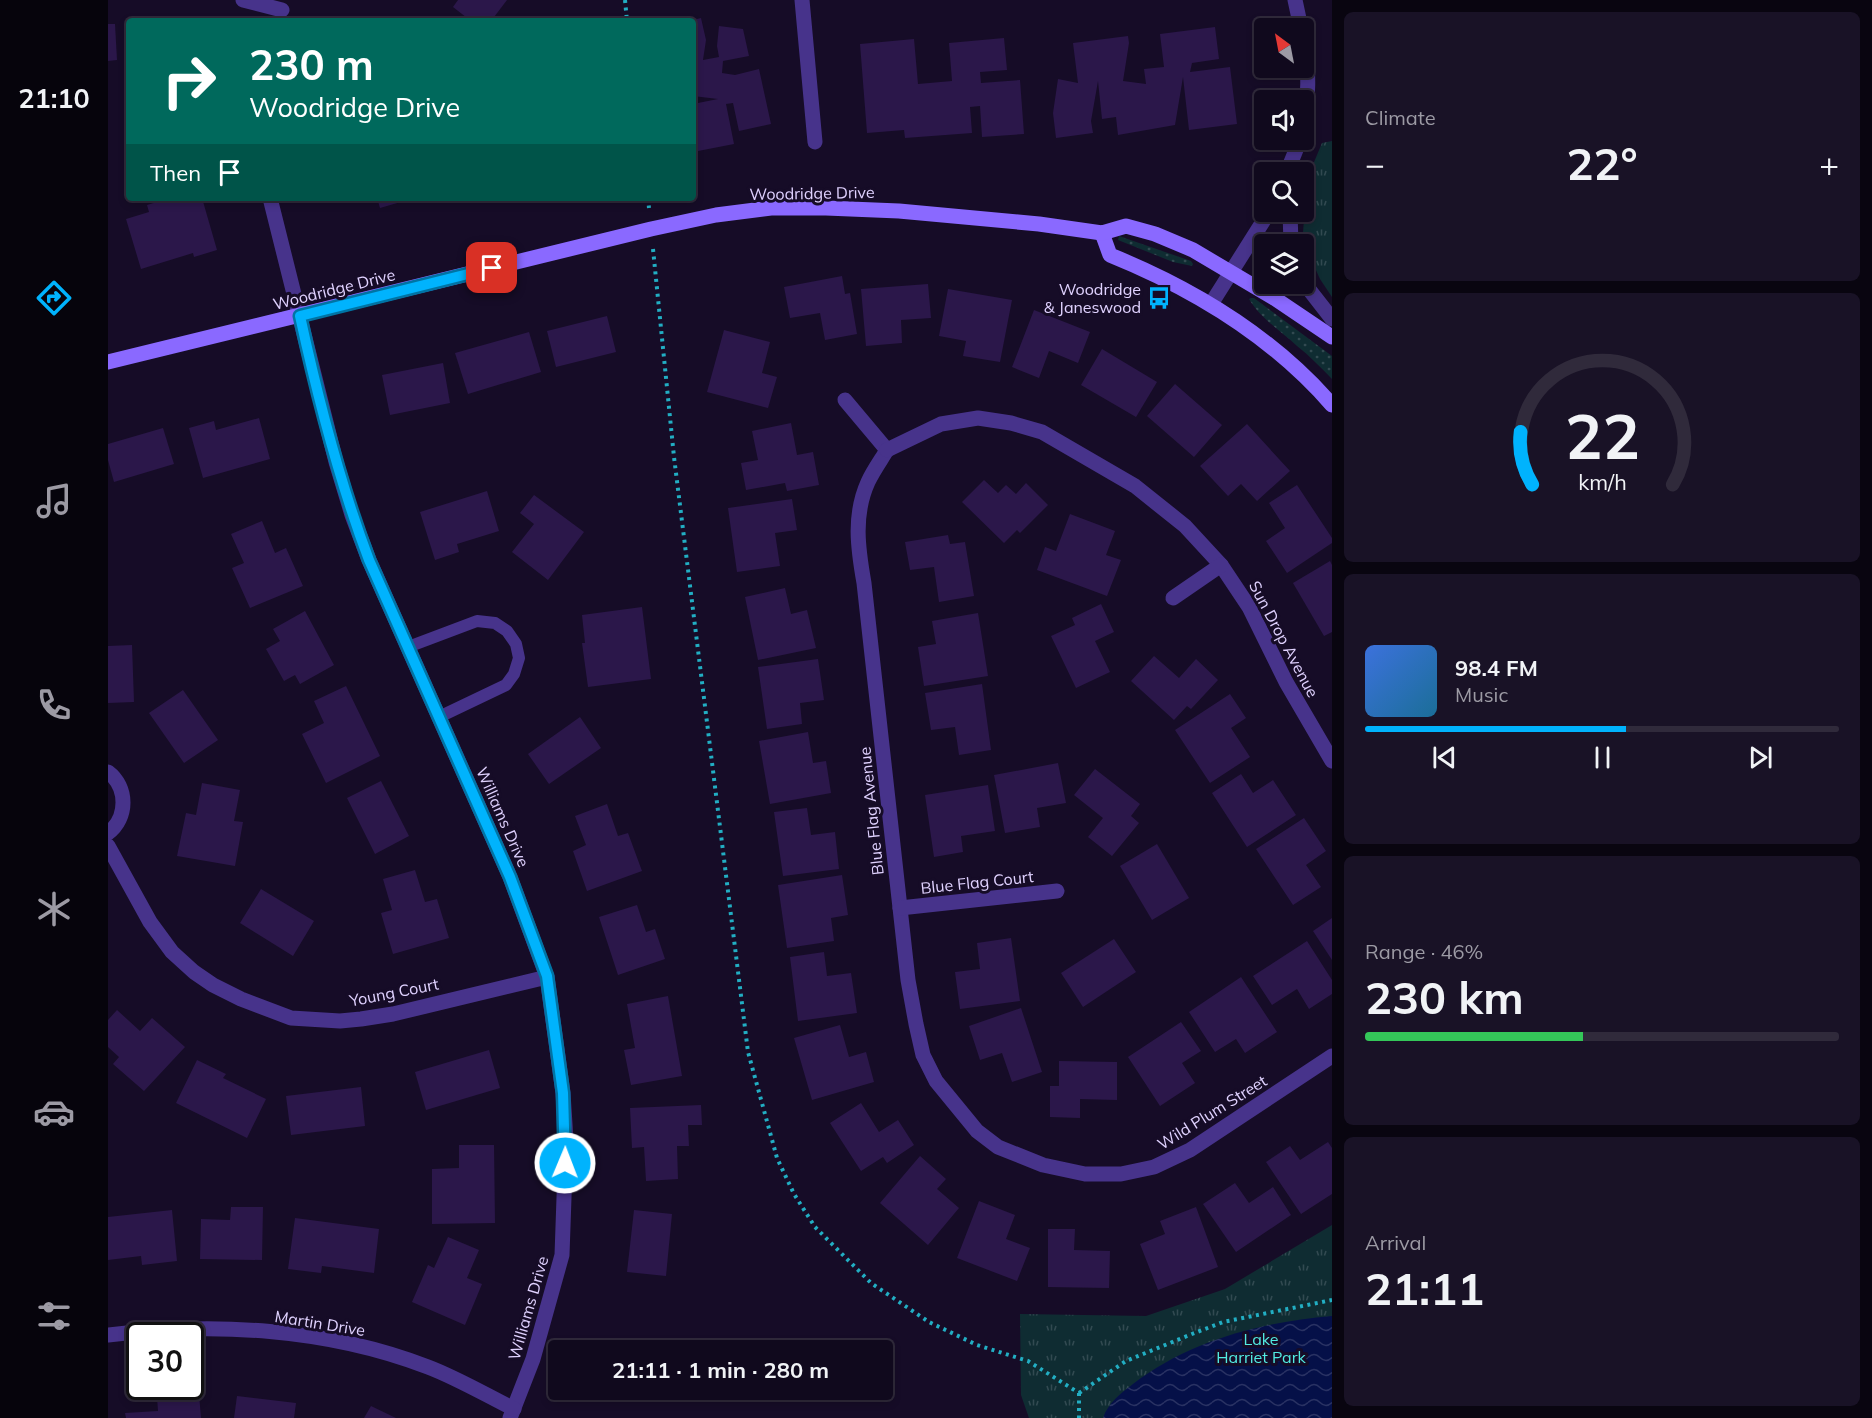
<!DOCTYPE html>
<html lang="en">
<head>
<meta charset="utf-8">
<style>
  :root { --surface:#10091d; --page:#191226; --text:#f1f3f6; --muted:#9c9aa4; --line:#302a3b; --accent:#00b3fd }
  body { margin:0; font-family:Mulish,sans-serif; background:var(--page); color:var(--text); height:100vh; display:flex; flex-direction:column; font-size:22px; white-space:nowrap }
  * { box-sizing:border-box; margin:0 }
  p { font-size:20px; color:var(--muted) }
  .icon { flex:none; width:33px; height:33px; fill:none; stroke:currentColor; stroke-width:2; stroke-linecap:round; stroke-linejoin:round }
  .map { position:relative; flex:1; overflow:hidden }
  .side { display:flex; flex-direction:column; gap:12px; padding:12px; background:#090510; width:540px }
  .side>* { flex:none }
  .banner { position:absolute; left:18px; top:18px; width:570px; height:183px; border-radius:6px; box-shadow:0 3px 9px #0003,0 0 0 2px var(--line); background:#00695c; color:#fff; overflow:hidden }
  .needle { width:39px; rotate:328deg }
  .controls { position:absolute; left:1146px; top:18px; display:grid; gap:12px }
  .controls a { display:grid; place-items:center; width:60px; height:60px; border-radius:6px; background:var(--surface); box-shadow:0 3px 9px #0003,0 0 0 2px var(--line); font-size:30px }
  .speed { position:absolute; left:18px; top:1322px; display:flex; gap:12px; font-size:30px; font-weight:700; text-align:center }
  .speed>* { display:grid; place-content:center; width:78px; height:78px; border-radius:50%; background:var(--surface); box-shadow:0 3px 9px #0003,0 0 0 2px var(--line); line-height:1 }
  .speed .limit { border:3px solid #111; border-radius:9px; background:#fff; color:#111 }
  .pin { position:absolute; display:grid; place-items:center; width:51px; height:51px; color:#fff; margin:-26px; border-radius:12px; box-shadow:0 3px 9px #0006 }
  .me { position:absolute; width:66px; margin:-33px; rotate:1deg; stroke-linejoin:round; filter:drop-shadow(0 0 4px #0008) }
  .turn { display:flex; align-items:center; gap:21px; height:126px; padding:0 24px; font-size:27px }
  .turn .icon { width:78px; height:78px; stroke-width:2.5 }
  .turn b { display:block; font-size:42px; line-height:51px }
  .then { display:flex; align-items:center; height:57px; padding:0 24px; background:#0003; gap:12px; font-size:22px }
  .big { font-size:45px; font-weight:700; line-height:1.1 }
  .side .card { flex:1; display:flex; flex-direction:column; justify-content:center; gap:9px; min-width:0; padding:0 21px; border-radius:9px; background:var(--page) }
  .side .dial { align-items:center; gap:0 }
  .dial svg { height:156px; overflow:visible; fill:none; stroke:var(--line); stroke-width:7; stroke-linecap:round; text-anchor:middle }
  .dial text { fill:var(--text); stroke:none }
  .song { display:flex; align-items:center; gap:18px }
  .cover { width:72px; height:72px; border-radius:9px; background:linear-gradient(135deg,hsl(220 70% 55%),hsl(200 70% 35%)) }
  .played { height:6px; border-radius:3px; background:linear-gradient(90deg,var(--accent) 55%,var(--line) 55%) }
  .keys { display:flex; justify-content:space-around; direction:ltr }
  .heat { display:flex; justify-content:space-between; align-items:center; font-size:33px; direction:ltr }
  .charge { height:9px; border-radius:4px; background:linear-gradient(90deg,#34c759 46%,var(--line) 0) }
  .trip { position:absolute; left:440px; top:1340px; width:345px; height:60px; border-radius:6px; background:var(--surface); box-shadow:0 3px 9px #0003,0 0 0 2px var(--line); font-weight:700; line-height:60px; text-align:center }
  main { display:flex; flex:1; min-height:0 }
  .dock { display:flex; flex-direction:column; width:108px; justify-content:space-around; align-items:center; background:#06040c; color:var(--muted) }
  .dock .icon { width:42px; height:42px }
  .dock .current { color:var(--accent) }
  .dock b { font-size:27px; color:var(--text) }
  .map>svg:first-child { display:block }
  .grass { fill:url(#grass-dots) }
  .park { fill:url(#park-tufts) }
  .water { fill:url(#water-waves) }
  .building { fill:#2b174a }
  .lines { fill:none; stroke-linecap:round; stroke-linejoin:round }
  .path { stroke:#22aec3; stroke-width:4; stroke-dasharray:3 4.5; stroke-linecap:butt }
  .lane { stroke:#47338b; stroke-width:12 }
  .street { stroke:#47338b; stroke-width:15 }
  .secondary { stroke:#8a69ff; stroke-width:15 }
  .route-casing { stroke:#0074a4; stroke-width:15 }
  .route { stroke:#00b3fd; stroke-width:10 }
  .labels { text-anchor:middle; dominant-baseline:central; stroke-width:6; stroke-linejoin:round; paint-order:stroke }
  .street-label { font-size:16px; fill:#e0d2ff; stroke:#160c27 }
  .poi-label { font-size:16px; fill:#e0d2ff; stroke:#160c27; text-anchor:end }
  .park-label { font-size:16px; fill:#52ece3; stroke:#160c27 }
</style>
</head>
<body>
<main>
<nav class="dock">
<b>21:10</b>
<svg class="icon current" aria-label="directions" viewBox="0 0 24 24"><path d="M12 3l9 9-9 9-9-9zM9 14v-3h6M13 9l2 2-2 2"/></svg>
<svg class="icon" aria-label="music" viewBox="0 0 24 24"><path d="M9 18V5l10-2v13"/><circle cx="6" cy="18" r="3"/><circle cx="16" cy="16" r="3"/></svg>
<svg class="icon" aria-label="phone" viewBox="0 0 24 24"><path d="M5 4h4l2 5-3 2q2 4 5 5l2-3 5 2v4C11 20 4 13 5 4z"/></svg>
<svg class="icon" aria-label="climate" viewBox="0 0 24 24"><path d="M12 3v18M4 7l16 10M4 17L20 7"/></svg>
<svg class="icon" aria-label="car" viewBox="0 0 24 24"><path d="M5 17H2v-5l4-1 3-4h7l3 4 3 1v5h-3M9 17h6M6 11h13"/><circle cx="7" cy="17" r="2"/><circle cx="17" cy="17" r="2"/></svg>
<svg class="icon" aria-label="filters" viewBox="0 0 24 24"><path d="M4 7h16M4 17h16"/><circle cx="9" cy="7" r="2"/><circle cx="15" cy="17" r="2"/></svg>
</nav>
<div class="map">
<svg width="1224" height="1418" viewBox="0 0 1224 1418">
  <defs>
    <pattern id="grass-dots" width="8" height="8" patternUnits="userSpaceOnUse" patternTransform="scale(1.5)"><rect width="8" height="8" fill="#0f2c32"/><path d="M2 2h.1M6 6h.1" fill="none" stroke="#324a51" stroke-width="1.8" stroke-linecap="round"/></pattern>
    <pattern id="park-tufts" width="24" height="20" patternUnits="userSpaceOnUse" patternTransform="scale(1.5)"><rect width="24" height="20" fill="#0f2c32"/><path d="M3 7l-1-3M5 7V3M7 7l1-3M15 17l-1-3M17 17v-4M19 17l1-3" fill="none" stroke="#324a51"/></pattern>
    <pattern id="water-waves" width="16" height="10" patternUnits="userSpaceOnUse" patternTransform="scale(1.5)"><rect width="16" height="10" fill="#051048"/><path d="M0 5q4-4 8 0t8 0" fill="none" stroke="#293263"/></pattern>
  </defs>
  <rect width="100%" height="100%" fill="#160c27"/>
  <!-- grass -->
  <g class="grass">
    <polygon points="1011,236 1083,261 1085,264 1084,266 1065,262 1010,240"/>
    <path d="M1143 298H1146L1224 356V379C1213 368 1202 356 1189 346 1173 331 1153 319 1141 299Z"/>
  </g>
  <!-- park -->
  <g class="park">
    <polygon points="1224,141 1224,297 1212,279 1202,257 1195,233 1199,179 1214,143"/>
    <polygon points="1224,1225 1224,1418 921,1418 913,1395 912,1314 1038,1316 1117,1289"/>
  </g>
  <!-- water -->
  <path class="water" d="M1224 1316V1418H995C1000 1403 1013 1393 1025 1384 1082 1340 1154 1322 1224 1316Z"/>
  <!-- building -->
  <g class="building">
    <polygon points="350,0 399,0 383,21 363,21 345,7"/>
    <polygon points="593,18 598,40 595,60 611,57 609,46 611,26 635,29 641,56 615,61 614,73 627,75 651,69 663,124 631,131 625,103 618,104 626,144 585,152 585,104 610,99 585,96 585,20"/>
    <polygon points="0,24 7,24 9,60 0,61"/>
    <polygon points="1107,27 1111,59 1084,63 1082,72 1122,67 1129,124 1081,130 1075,77 1067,125 1010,135 1008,117 994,119 990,81 983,121 985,133 948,138 945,113 950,79 970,83 965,43 1020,36 1021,43 1015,81 1038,84 1036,69 1056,67 1052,34"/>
    <polygon points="896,38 899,70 872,72 873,83 912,80 916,134 874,137 872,106 862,107 864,133 797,138 796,130 759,133 752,44 806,39 810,84 844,81 841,43"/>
    <polygon points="62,198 94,198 109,250 86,257 85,253 33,269 18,219 41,212 39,205"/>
    <polygon points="269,198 303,198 303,199 272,208"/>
    <polygon points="734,276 737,294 742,293 749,334 717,340 712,313 682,318 676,287"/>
    <polygon points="820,284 823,318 793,320 794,343 758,346 753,289"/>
    <polygon points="840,289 904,300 892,362 855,356 858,341 831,336"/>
    <polygon points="926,310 982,332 970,363 941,351 931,378 904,367"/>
    <polygon points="499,316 508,352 448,367 439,331"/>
    <polygon points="616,330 662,342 654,373 669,377 660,408 599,392"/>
    <polygon points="421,332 433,372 360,394 347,353"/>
    <polygon points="994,349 1049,382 1028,417 973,385"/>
    <polygon points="335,363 342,403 282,415 274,375"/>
    <polygon points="1067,384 1114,425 1086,457 1039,416"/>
    <polygon points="151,418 162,459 95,478 81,428 106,421 108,430"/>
    <polygon points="683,423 689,455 705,452 711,485 679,491 677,483 638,490 633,463 650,460 644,431"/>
    <polygon points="1139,424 1182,471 1149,501 1133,484 1120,496 1092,466"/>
    <polygon points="55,428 66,464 6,482 0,460 0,444"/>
    <polygon points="876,480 890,493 898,485 908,494 918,483 940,505 912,533 909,530 896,543 854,502"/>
    <polygon points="1189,485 1224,538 1224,543 1179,573 1158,541 1177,528 1161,503"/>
    <polygon points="379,491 391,531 349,544 351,552 327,560 312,512"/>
    <polygon points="426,495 476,532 440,580 404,552 426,524 412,513"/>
    <polygon points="684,499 689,530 667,533 672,566 629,572 620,508"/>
    <polygon points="962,514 1007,531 998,555 1013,560 999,596 929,570 937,547 948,551"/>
    <polygon points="154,521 167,553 178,548 195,586 142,608 124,568 136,563 123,534"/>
    <polygon points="840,535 842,544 857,542 866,596 831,602 826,567 802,570 797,542"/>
    <polygon points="1222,561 1224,565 1224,632 1216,636 1185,583"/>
    <polygon points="677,588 683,614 699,610 708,648 650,660 637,597"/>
    <polygon points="993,604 1006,632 987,641 1002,672 968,688 943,636 967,625 964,618"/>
    <polygon points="534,607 543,679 480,687 474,643 477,643 474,615"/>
    <polygon points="197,611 226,665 192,684 187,675 176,681 158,649 172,641 165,629"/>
    <polygon points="870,613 880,676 816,686 810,647 828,644 824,621"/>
    <polygon points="24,645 26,702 0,703 0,646"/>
    <polygon points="1046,656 1071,678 1088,659 1110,680 1083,709 1079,706 1066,720 1023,681"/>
    <polygon points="710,659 716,700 692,703 694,724 659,729 650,667"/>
    <polygon points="874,684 883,750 851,755 847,727 823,730 817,693"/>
    <polygon points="238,686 272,756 218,783 194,734 216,723 206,701"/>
    <polygon points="75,690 110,740 76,763 41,713"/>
    <polygon points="1122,694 1138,718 1123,728 1142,757 1102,783 1067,730"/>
    <polygon points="472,717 493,748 441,784 420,754"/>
    <polygon points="700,732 705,763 718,761 723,793 662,804 651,741"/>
    <polygon points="950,763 958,803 929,808 932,827 897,833 886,775"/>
    <polygon points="987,769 1032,804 1023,816 1031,823 1004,856 980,837 995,818 966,795"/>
    <polygon points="1133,774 1145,793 1165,780 1188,815 1139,847 1104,793"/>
    <polygon points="273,781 301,836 267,854 239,798"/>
    <polygon points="94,783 132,790 126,821 135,822 127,866 69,856 78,813 88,815"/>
    <polygon points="880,785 887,831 853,836 855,852 826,857 817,795"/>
    <polygon points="499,804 510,836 520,833 534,871 479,891 465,851 478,845 467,816"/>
    <polygon points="699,808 703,835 727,832 731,869 675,876 666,812"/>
    <polygon points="1196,818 1218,851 1198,865 1213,887 1185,905 1148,849"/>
    <polygon points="1049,844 1081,898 1044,920 1012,866"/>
    <polygon points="307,870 317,902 329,899 341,938 285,954 273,913 284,910 275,879"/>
    <polygon points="734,875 740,915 723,918 726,941 679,948 670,885"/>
    <polygon points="153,889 206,921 185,956 132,923"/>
    <polygon points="529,905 538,932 547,929 557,959 510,975 491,917"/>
    <polygon points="1224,918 1224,960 1205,931"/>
    <polygon points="903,938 912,1001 852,1009 847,972 872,969 869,943"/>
    <polygon points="1006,939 1028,972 975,1007 953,973"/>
    <polygon points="1199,941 1224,980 1224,994 1201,1009 1189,989 1164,1005 1145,976"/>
    <polygon points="716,952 719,976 743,973 749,1013 690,1021 682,957"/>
    <polygon points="1133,977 1169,1032 1137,1053 1128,1039 1107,1052 1081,1012"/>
    <polygon points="560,996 574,1076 523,1085 516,1050 527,1048 519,1004"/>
    <polygon points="913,1008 934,1072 904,1082 894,1053 872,1060 861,1026"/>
    <polygon points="9,1010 32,1031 44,1018 77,1047 36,1091 5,1064 11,1057 0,1047 0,1020"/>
    <polygon points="1073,1022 1093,1051 1074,1063 1087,1083 1052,1106 1020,1057"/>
    <polygon points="732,1025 741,1057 758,1052 766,1082 704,1100 686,1038"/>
    <polygon points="381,1050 392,1088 318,1110 307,1072"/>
    <polygon points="89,1060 118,1074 115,1078 158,1099 139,1138 68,1103"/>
    <polygon points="951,1061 1009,1062 1009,1100 972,1099 972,1118 942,1117 942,1086 951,1086"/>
    <polygon points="253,1087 257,1126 183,1135 178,1096"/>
    <polygon points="753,1103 771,1132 790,1120 806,1145 779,1163 775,1157 753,1171 722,1123"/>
    <polygon points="593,1105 594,1125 580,1125 581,1146 569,1146 570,1179 538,1181 536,1147 524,1148 522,1108"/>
    <polygon points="1220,1142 1224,1148 1224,1194 1193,1214 1158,1162 1182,1146 1192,1160"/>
    <polygon points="351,1145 386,1145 387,1223 324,1224 324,1169 351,1168"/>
    <polygon points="812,1156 838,1179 829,1189 851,1208 820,1245 772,1203"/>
    <polygon points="1127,1183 1141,1203 1165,1187 1183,1215 1128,1252 1095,1204"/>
    <polygon points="871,1201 907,1215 898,1239 922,1248 909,1281 849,1258"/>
    <polygon points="123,1207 155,1207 154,1260 92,1259 93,1219 122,1220"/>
    <polygon points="1088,1207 1110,1267 1050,1290 1032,1244 1057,1234 1052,1221"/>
    <polygon points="64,1210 69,1261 34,1265 33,1256 0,1260 0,1217"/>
    <polygon points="526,1210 564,1214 558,1276 519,1272"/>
    <polygon points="187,1218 271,1229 266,1273 214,1266 213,1273 180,1269"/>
    <polygon points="940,1229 967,1229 966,1250 1002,1251 1001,1288 940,1287"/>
    <polygon points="340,1237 371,1250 359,1278 374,1284 357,1325 304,1302 320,1265 326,1268"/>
    <polygon points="91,1394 93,1418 18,1418 17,1413 50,1411 49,1397"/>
    <polygon points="129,1396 188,1403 186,1418 126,1418"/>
    <polygon points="263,1406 288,1418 256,1418"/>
  </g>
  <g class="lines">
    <!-- path -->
    <g class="path">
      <polyline points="517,0 519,21"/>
      <polyline points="540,198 541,208"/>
      <polyline points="545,249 566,457 640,1052 669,1158 686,1194 707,1227 763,1283 821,1322 869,1345 920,1361 971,1393"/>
      <polyline points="971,1393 1018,1361 1084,1334 1115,1322 1224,1300"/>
      <polyline points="971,1393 971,1418"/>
    </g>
    <!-- lane -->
    <polyline class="lane" points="300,647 369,621 387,623 399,631 408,644 411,658 406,674 398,685 331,717"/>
    <!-- street -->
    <g class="street">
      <polyline points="135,0 174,10"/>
      <polyline points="694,0 707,142"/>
      <polyline points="1187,0 1193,28"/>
      <path d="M1196 40C1202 70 1200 98 1196 128"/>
      <polyline points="1179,172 1192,140"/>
      <polyline points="162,198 228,462 244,515 261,560 402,877 439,977 455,1093 458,1140 454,1255 425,1359 402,1418"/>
      <polyline points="1182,212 1183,244"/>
      <polyline points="1196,283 1224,319"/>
      <polyline points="1103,304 1161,212"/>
      <polyline points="737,400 779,450"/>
      <path d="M779 450C773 460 765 471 760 482 745 515 750 549 756 583L800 980 808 1024 815 1055 828 1081 869 1131 890 1147 935 1165 977 1174H1013L1046 1167 1082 1150 1224 1056"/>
      <polyline points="779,450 833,424 870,418 903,423 934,432 1027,486 1077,526 1113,565 1141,607 1178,682 1224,761"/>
      <polyline points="1065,598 1113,565"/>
      <path d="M0 772C20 787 20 818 0 833"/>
      <polyline points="0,846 42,922 64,952 86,972 105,985 133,999 183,1018 232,1021 253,1019 285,1014 439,977"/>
      <polyline points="792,908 949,891"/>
      <path d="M0 1335C106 1322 219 1328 320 1367 349 1378 378 1395 406 1409"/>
    </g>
    <!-- secondary -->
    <g class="secondary">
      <path d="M994 233 1002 255C1086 289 1164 336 1224 405"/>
      <polyline points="0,362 543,229 608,215 663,208 718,208 791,211 931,224 994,233 1018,226 1047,234 1085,250 1166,298 1224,337"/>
    </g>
  </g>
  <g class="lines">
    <!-- route casing -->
    <g class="route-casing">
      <path id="route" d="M384 268 192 316C210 399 231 481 261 560L402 877 439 976 455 1093 457 1163"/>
    </g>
    <!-- route -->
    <use href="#route" class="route"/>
  </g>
  <!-- icons -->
  <defs>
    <g id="bus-bare" transform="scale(1.8)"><path d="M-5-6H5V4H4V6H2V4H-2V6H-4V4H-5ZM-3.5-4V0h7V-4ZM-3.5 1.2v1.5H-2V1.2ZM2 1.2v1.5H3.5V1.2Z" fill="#00b3fd" stroke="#160c27" stroke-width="2.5" paint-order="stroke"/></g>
  </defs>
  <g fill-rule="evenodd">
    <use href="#bus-bare" x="1051" y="298"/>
  </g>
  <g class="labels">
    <!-- street labels -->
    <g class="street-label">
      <text transform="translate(704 193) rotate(-1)">Woodridge Drive</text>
      <text transform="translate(226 289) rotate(-14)">Woodridge Drive</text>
      <text transform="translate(1176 639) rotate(62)">Sun Drop Avenue</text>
      <text transform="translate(763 811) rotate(-96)">Blue Flag Avenue</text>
      <text transform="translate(395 817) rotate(66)">Williams Drive</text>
      <text transform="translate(869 882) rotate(-6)">Blue Flag Court</text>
      <text transform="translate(286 992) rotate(-11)">Young Court</text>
      <text transform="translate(1104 1112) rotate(-32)">Wild Plum Street</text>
      <text transform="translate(420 1308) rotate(-74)">Williams Drive</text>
      <text transform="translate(212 1323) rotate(9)">Martin Drive</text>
    </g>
    <!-- poi labels -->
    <g class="poi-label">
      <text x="1033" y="289">Woodridge<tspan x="1033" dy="18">&amp; Janeswood</tspan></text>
    </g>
    <!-- park labels -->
    <g class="park-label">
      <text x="1153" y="1339">Lake<tspan x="1153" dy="18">Harriet Park</tspan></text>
    </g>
  </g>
</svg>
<div class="controls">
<a><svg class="needle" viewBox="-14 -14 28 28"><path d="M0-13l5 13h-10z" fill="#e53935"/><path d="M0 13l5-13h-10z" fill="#9c9aa4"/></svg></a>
<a><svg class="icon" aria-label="sound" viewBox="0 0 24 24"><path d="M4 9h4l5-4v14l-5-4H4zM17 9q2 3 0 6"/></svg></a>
<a><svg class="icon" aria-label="search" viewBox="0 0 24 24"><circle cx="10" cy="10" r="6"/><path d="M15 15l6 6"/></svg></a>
<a><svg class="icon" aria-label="layers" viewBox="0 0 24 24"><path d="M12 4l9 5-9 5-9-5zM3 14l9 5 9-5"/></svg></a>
</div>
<div class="speed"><div class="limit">30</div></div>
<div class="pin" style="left:384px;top:268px;background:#d93025"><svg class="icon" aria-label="arrive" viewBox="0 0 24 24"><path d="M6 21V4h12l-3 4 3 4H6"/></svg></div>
<svg class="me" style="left:457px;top:1163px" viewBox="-20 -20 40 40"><circle r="17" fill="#00b3fd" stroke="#fff" stroke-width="3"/><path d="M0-11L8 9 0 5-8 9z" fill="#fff"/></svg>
<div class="trip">21:11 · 1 min · 280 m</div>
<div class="banner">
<div class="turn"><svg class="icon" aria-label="right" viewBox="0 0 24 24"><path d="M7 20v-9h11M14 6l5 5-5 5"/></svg><div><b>230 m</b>Woodridge Drive</div></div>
<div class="then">Then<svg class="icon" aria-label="arrive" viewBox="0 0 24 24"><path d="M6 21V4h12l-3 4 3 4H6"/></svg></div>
</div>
</div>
<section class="side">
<div class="card"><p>Climate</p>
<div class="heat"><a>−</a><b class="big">22°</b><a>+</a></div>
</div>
<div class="card dial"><svg viewBox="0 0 100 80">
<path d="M14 69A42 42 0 1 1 86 69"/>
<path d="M14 69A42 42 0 0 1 8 42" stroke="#00b3fd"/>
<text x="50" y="56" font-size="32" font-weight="700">22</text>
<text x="50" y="72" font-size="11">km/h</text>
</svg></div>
<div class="card">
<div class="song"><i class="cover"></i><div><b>98.4 FM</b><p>Music</p></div></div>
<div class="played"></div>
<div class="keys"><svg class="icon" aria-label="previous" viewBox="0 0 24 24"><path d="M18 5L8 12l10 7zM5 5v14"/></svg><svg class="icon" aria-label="pause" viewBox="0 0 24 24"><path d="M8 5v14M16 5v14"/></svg><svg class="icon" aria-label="next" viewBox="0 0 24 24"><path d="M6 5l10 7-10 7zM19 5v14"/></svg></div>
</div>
<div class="card"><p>Range · 46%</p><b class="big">230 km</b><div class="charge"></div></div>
<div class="card"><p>Arrival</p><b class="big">21:11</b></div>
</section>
</main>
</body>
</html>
